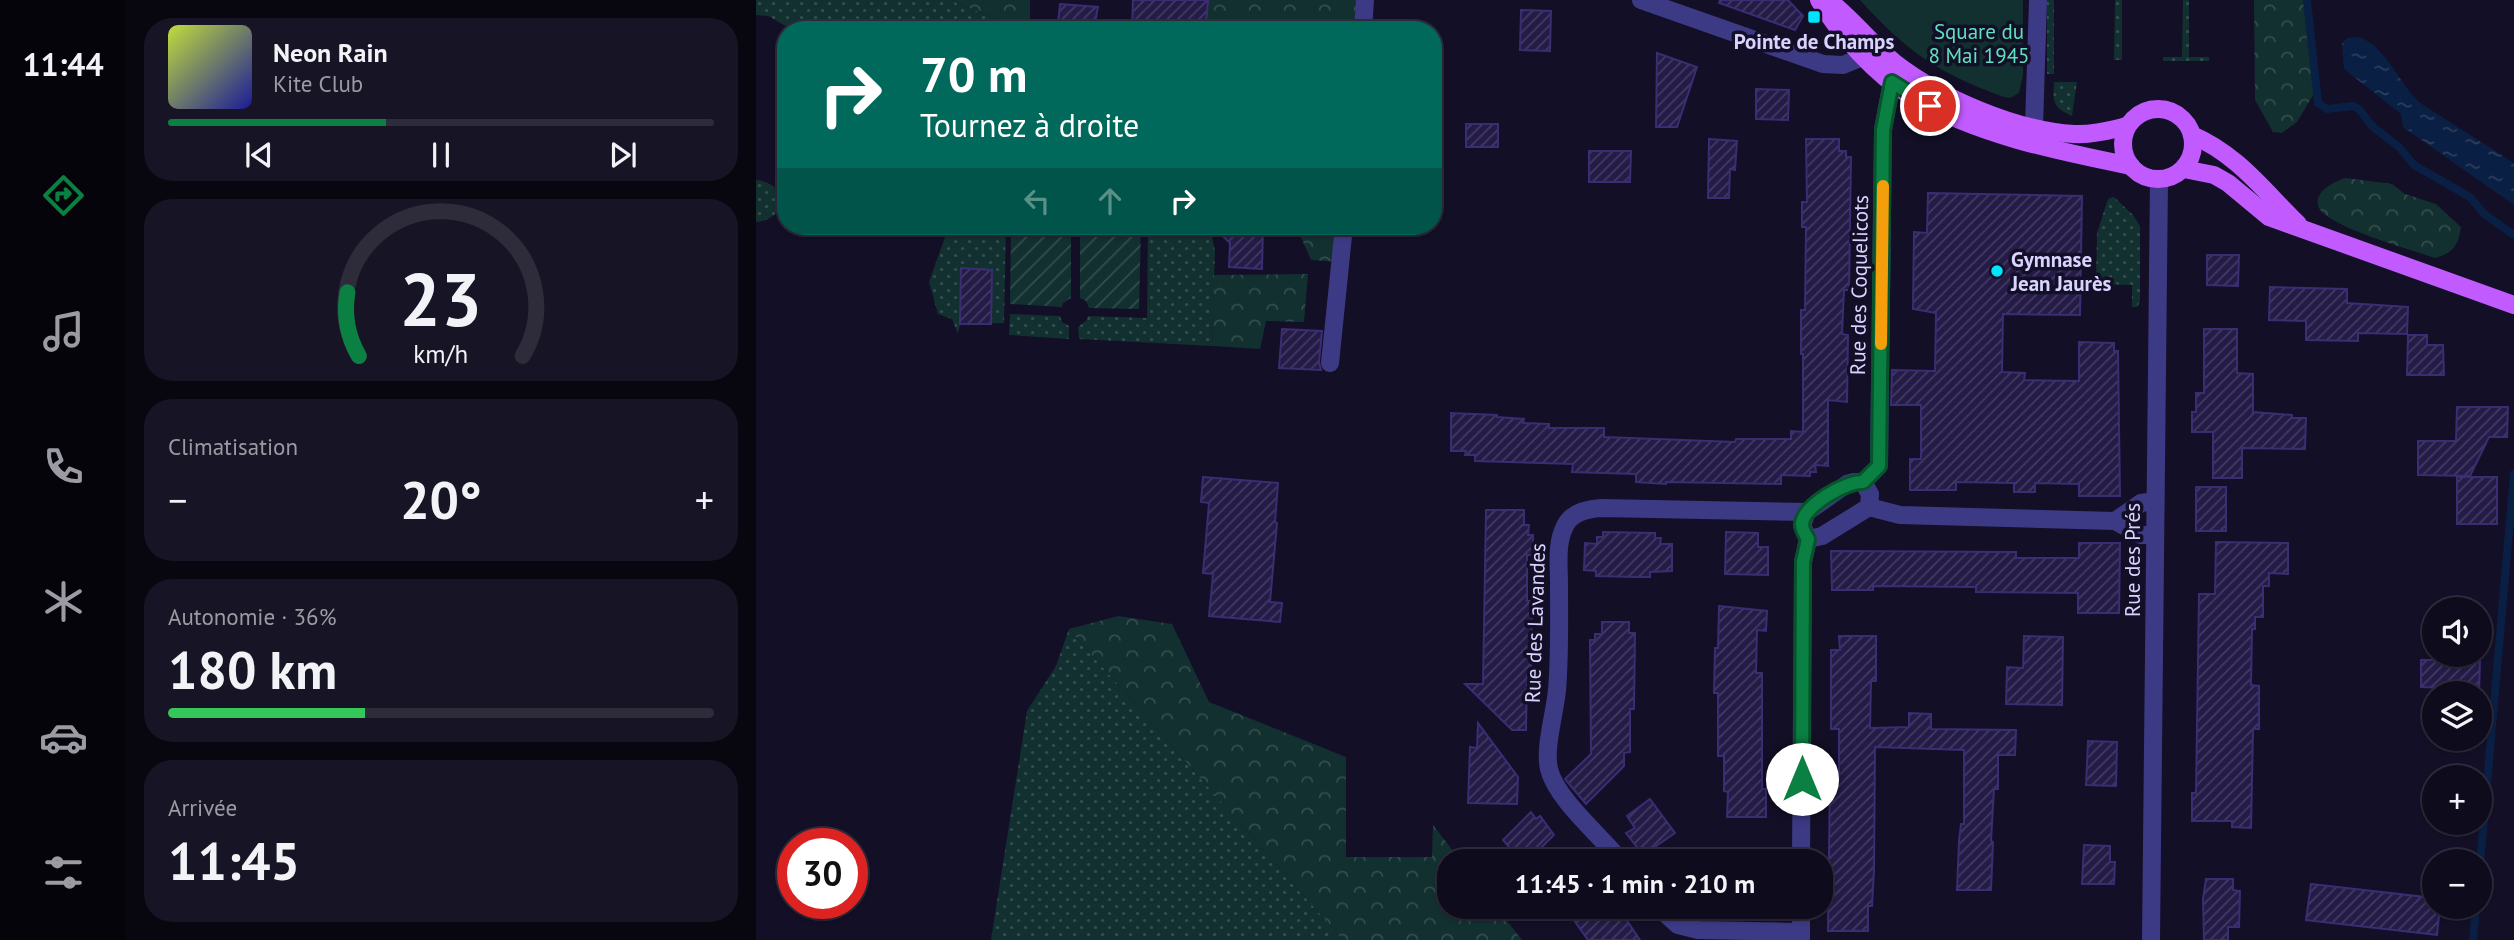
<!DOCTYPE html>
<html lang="fr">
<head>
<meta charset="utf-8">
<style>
  :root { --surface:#0e0b1c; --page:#171425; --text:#f1f3f6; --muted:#9b9ba3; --line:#2e2b3b; --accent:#0b8043 }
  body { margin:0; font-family:"PT Sans",sans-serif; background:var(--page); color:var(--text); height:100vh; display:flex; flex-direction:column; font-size:26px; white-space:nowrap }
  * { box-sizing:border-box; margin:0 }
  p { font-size:23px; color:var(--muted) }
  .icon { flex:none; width:38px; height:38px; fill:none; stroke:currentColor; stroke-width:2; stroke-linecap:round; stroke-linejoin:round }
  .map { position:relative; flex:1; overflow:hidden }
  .side { display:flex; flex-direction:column; gap:18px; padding:18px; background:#08060f; width:630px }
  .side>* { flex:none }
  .banner { position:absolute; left:21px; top:21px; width:665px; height:214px; border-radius:28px; box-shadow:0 2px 5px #0004,0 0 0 2px var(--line); background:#00695c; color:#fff; overflow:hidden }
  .tools { position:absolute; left:1666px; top:597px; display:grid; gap:14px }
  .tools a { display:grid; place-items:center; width:70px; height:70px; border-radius:50%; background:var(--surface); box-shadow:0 2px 5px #0004,0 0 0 2px var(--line); font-size:35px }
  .speed { position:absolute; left:21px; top:828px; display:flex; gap:14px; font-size:35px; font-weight:700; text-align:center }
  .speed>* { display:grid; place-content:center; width:91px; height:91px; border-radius:50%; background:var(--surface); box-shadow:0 2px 5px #0004,0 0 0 2px var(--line); line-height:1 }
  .speed .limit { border:10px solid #d22; background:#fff; color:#111 }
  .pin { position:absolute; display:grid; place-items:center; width:60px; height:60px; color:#fff; margin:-30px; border:4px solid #fff; border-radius:50%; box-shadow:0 2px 7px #0007 }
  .me { position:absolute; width:77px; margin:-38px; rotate:0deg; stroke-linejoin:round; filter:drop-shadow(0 0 5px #0008) }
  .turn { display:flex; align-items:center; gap:24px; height:147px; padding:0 28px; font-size:32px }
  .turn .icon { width:91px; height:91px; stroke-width:2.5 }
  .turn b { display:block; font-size:49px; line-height:60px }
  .lanes { display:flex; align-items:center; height:66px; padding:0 28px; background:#0003; justify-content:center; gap:35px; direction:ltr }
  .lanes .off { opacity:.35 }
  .big { font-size:52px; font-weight:600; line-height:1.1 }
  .side .tile { flex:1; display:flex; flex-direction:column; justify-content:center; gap:10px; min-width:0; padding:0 24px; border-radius:28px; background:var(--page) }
  .side .dial { align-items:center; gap:0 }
  .dial svg { height:182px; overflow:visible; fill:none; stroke:var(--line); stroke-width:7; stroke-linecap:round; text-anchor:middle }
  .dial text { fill:var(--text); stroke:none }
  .song { display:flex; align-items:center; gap:21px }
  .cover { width:84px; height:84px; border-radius:10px; background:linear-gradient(135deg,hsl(70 70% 55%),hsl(240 70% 35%)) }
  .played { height:7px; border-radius:4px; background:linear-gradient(90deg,var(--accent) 40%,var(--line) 40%) }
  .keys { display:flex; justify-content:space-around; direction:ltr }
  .heat { display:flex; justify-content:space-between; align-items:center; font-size:38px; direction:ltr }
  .charge { height:10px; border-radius:5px; background:linear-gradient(90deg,#34c759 36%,var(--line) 0) }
  .trip { position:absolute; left:681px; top:849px; width:396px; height:70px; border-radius:28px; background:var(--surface); box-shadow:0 2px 5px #0004,0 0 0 2px var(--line); font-weight:600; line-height:70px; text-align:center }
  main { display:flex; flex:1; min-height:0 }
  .menu { display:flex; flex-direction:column; width:126px; justify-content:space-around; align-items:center; background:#06040b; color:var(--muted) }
  .menu .icon { width:49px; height:49px }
  .menu .active { color:var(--accent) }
  .menu b { font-size:32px; color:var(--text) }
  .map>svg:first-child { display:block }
  .grass { fill:url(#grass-dots) }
  .forest { fill:url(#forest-crowns) }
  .park { fill:#12302f }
  .garden { fill:url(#garden-furrows) }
  .water { fill:url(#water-ripples) }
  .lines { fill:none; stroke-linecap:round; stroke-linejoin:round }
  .stream { stroke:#0a1f44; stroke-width:8 }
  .building { fill:url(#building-hatch); stroke:#3b2d73; stroke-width:2 }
  .minor { stroke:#3d3a85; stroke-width:18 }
  .major { stroke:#c25bff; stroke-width:18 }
  .route-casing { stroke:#07532c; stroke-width:18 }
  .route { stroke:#0b8043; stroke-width:12 }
  .slow { stroke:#f59e0b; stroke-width:12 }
  .poi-dot { fill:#00e5ff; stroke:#130f26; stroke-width:2.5 }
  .labels { text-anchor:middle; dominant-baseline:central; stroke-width:7; stroke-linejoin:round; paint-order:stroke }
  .park-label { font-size:21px; fill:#5fe0c0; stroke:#130f26 }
  .poi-label { font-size:21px; font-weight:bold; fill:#d9d4ff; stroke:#130f26 }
  .street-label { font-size:21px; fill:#d9d4ff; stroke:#130f26 }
</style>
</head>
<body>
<main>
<nav class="menu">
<b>11:44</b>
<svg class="icon active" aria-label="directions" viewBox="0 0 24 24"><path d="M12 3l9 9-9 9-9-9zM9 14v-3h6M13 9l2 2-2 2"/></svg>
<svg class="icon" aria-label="music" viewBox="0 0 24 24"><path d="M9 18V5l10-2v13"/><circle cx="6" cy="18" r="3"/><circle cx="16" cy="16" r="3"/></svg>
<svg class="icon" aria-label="phone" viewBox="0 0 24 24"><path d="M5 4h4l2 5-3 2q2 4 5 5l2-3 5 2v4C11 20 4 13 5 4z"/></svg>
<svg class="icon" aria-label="climate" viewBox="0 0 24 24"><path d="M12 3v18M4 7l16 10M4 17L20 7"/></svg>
<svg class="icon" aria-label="car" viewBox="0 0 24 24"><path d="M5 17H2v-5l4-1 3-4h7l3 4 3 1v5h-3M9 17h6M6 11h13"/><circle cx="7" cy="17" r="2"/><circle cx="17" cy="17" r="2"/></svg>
<svg class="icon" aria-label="filters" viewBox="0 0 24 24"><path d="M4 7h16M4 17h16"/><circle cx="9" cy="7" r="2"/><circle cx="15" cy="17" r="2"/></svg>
</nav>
<section class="side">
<div class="tile">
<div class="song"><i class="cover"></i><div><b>Neon Rain</b><p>Kite Club</p></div></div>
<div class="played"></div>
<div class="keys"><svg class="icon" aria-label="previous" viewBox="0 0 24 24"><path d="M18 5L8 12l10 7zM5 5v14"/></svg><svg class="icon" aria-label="pause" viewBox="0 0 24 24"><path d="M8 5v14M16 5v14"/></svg><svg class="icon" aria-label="next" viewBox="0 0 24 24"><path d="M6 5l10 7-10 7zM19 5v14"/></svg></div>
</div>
<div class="tile dial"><svg viewBox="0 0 100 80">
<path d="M14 69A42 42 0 1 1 86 69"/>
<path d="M14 69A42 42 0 0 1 9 41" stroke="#0b8043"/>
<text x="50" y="56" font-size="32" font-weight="700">23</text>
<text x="50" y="72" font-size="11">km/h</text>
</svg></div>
<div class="tile"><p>Climatisation</p>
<div class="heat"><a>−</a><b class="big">20°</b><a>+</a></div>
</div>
<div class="tile"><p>Autonomie · 36%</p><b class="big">180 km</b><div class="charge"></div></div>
<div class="tile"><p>Arrivée</p><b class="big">11:45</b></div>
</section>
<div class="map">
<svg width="1758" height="940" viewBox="0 0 1758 940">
  <defs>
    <pattern id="grass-dots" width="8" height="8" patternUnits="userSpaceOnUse" patternTransform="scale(1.75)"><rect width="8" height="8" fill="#12302f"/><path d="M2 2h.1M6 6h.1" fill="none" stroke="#344d4e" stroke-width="1.8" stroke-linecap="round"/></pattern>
    <pattern id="forest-crowns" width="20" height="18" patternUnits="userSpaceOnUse" patternTransform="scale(1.75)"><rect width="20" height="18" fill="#12302f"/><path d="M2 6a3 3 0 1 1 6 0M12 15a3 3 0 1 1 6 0" fill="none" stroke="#344d4e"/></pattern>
    <pattern id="garden-furrows" width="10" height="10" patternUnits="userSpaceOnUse" patternTransform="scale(1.75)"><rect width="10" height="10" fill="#12302f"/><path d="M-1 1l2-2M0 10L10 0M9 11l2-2" fill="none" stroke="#344d4e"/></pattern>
    <pattern id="water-ripples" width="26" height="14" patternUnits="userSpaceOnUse" patternTransform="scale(1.75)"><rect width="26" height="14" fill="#0a1f44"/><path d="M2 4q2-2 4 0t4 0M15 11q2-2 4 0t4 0" fill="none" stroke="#2d3f60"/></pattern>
    <pattern id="building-hatch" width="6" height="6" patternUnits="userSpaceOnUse" patternTransform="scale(1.75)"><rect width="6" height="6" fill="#241b47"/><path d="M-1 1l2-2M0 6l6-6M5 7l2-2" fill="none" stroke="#433b63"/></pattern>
  </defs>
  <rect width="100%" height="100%" fill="#130f26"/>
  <!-- grass -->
  <g class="grass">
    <polygon points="0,0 194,0 267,30 37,30 12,16 0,15"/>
    <rect x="1291" y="0" width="7" height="74"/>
    <polygon points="1359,0 1366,0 1366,60 1358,60"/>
    <polygon points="1427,0 1433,0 1433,57 1453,57 1453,61 1407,61 1407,57 1426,57"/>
    <path d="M1298 82H1321L1316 116C1296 107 1297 102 1298 82Z"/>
    <path d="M0 180C32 183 33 219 0 222Z"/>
    <polygon points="1358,197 1377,215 1384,226 1384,302 1381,307 1376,307 1376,285 1340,284 1341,233 1351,202 1353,198"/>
    <polygon points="193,226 250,226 248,323 204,324 202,334 196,319 182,314 173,282"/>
    <polygon points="392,226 454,226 459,252 456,346 323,339 322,327 331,320 332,316 391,318"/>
    <polygon points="254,314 304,316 306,322 313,326 313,339 253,335"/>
    <polygon points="313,629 587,940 235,940 271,711 300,666"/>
  </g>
  <!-- forest -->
  <g class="forest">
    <polygon points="194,0 274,0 274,30 267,30"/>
    <polygon points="452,0 609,0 607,30 437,30 438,20 450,21"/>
    <polygon points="1498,0 1551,0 1560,90 1541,122 1526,133 1517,132 1499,100"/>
    <path d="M1589 178 1636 184 1649 194 1680 204 1705 227C1702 246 1697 253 1679 258 1656 250 1573 227 1563 208 1556 192 1578 182 1589 178Z"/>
    <polygon points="540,226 588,226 585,262 555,260"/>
    <polygon points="552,274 548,322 510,321 504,349 456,346 458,275"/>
    <polygon points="362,616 416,624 453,702 590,757 590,857 676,857 677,825 705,861 693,861 693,906 740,907 766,940 587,940 313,629"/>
  </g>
  <!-- park -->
  <path class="park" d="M1104 0H1267V75L1263 93 1254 98 1248 97C1183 74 1150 51 1104 0Z"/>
  <!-- garden -->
  <g class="garden">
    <polygon points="255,226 315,226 315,298 307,303 305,307 254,304"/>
    <polygon points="324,226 385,226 383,309 333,308 330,301 324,298"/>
  </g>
  <!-- water -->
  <path class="water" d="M1603 37C1630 46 1643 84 1664 103L1755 161 1758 164V205L1647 127 1645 114 1588 69 1586 43 1591 38Z"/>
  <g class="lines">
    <!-- stream -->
    <g class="stream">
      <polyline points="1551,0 1562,103 1571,109 1597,106 1603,109 1616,126 1643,147 1658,165 1714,197 1728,214 1758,235"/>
      <polyline points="1724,864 1758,474"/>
      <polyline points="1717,940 1720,906"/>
    </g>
  </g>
  <!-- building -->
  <g class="building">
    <polygon points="377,0 452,0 450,22 438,20 437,30 376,30"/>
    <polygon points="964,0 1032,0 1047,16 1039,30 963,3"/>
    <polygon points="304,4 342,7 338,28 302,24"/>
    <polygon points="765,10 795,11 794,51 764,50"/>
    <polygon points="901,53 941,67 921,127 900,127"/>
    <polygon points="1000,89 1033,90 1032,120 1000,119"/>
    <rect x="710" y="124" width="32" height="23"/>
    <polygon points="953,139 981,141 979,170 974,169 973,198 952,198"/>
    <polygon points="1050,139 1083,139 1083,151 1090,151 1090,157 1095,157 1093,290 1088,290 1086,334 1092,335 1091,402 1072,400 1072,466 1059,465 1060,472 1054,472 1054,476 1025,475 1025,484 910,482 910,484 880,482 880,474 816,472 817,464 719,461 719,455 709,455 710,451 695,451 695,413 741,415 741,417 768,419 767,423 793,424 793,428 848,428 848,437 979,442 980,439 1035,439 1035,431 1047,432 1047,354 1045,354 1045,310 1049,310 1050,227 1046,227 1046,202 1051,202"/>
    <polygon points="833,151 875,151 874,182 833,182"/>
    <polygon points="1172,193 1326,196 1324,315 1247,314 1246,372 1269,373 1268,380 1323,381 1323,342 1358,343 1358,351 1362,351 1364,496 1323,496 1323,484 1279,483 1279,492 1258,492 1258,483 1200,482 1200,490 1154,490 1154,459 1165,459 1165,405 1135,405 1136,370 1179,371 1180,313 1157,309 1158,232 1171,233"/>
    <polygon points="456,226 507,226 506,269 473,267 474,243"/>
    <polygon points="1451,255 1483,255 1482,286 1451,285"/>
    <polygon points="205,268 236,270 235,324 204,324"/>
    <polygon points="1514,287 1591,289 1591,303 1652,307 1651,334 1602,333 1602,341 1550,340 1550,321 1513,320"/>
    <polygon points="526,329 566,331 563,362 565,370 523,368"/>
    <polygon points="1448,329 1481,329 1481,373 1497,374 1497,412 1536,415 1536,418 1550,418 1549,449 1486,448 1486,478 1457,478 1457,432 1436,432 1436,412 1440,412 1440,393 1448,393"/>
    <polygon points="1652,335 1671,335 1671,345 1687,345 1688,375 1651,375"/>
    <polygon points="1701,407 1752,407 1751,437 1733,437 1714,476 1662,475 1662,441 1700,441"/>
    <polygon points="447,477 522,483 519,522 521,523 514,602 526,603 524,622 453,616 457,574 447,573 453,503 445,502"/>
    <rect x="1701" y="477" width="40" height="47"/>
    <rect x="1440" y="487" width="30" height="44"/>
    <polygon points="730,510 768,510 768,525 773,525 772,535 777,535 777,555 771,555 771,601 776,601 775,675 771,675 770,730 756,730 709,684 727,684"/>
    <polygon points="847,532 899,533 899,538 905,538 904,544 916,544 916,571 894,572 894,577 879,577 840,576 840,571 828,570 829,543 841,544 841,537 847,537"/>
    <polygon points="970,532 1002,533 1002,547 1012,547 1012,575 969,574"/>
    <polygon points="1460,542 1532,543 1532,574 1513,573 1513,586 1507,586 1507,617 1499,617 1499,629 1496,629 1495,685 1503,686 1503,729 1497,729 1495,828 1476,827 1476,821 1436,821 1436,793 1440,793 1443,594 1459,594"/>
    <polygon points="1323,543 1364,543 1363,613 1322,613 1322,593 1220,592 1220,587 1117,586 1117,590 1076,590 1075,551 1260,552 1260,558 1323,558"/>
    <polygon points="963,606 1011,611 1010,631 1001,630 1000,673 1006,673 1006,789 1010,789 1010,817 971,817 972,792 968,791 968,756 962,756 962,693 958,693 959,648 962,648"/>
    <polygon points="846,622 873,622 873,633 879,633 878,709 874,709 874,752 868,753 868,766 830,804 809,779 835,754 834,640 839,640 839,634 846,634"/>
    <polygon points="1083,636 1120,636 1120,681 1115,681 1114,728 1153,727 1153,713 1175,714 1175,729 1260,730 1259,755 1242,755 1242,789 1238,789 1235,841 1237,842 1235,890 1201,890 1203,841 1205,824 1208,824 1208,750 1119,747 1118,870 1116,906 1112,906 1112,931 1072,931 1074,777 1083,777 1083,729 1075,729 1075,650 1084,650"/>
    <polygon points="1268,636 1307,637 1306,705 1250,704 1251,667 1267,668"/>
    <polygon points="1665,660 1724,660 1723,693 1693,693 1693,688 1665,687"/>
    <polygon points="722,723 762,777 761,804 712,803 714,747 721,748"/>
    <polygon points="1332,741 1361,742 1360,786 1330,785"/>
    <polygon points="894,799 919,833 887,855 870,833 879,828 871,816"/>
    <polygon points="775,812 780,819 784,816 798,835 772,861 765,861 747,840"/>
    <polygon points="1328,845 1354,846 1354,862 1359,862 1358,884 1326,884"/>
    <polygon points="1450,879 1477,879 1477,890 1484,891 1483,927 1472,927 1472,940 1448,940 1447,899"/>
    <polygon points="1555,884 1678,898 1678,906 1684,906 1681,935 1550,920"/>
    <polygon points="808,906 861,906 884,940 832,940"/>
  </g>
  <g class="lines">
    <!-- minor -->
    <g class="minor">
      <polyline points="885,0 1067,64 1087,65 1109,56"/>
      <polyline points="607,30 609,0"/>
      <polyline points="1278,127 1282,0"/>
      <polyline points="574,363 588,226"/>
      <polyline points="1107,482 1123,466 1127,129 1136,82"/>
      <polyline points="1113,507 1144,515 1359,521 1384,535 1398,535"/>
      <polyline points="1359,521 1385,503 1399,501"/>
      <polyline points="1052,539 1066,536 1113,507 1114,494 1107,482"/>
      <polyline points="1052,539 1046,525 1051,512 1091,484 1098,482 1107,482"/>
      <path d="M865 861C845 836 800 799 793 769 788 748 799 713 801 690 804 655 803 619 803 584 803 565 800 543 809 526 815 513 831 509 845 508L1051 512"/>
      <polyline points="1045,861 1047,562 1052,539"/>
      <polyline points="901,906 922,925 942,930 1045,932"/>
      <polyline points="1045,940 1045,906"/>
      <polyline points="1395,940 1403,179"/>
    </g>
    <!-- major -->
    <g class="major">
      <path d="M1063 0C1083 34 1121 76 1155 96 1221 135 1301 151 1375 166"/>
      <path d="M1072 0C1097 19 1115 44 1139 63 1184 98 1261 131 1318 134 1336 135 1354 130 1371 126"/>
      <circle cx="1402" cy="144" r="35"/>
      <path d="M1436 135C1481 154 1508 191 1542 224"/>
      <polyline points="1428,169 1458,175 1472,183 1513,217 1758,305"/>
    </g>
  </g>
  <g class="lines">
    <!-- route casing -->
    <g class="route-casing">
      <path id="route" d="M1046 779 1047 562 1052 539C1049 534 1046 530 1046 524 1047 506 1090 481 1107 482L1123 466 1127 130 1136 82 1174 106"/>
    </g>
    <!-- route -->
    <use href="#route" class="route"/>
    <!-- slow -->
    <polyline class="slow" points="1125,344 1127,186"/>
  </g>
  <!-- markers -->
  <g class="poi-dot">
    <rect x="1051" y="10" width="14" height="14" rx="3.5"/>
    <circle cx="1241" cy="271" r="7"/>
  </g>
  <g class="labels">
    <!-- park labels -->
    <g class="park-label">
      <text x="1223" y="31">Square du<tspan x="1223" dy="24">8 Mai 1945</tspan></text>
    </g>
    <!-- poi labels -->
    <g class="poi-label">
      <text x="1058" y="41">Pointe de Champs</text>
      <text x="1255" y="259" text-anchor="start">Gymnase<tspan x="1255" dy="24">Jean Jaurès</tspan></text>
    </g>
    <!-- street labels -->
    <g class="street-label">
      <text transform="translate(1103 285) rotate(-89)">Rue des Coquelicots</text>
      <text transform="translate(1376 560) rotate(-90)">Rue des Prés</text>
      <text transform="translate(779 623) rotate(-88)">Rue des Lavandes</text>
    </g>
  </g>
</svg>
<div class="tools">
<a><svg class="icon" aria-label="sound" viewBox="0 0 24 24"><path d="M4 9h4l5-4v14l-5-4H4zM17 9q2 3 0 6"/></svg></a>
<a><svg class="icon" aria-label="layers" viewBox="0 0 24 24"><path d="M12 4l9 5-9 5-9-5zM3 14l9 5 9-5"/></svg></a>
<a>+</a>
<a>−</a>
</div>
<div class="speed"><div class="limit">30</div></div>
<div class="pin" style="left:1174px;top:106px;background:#d93025"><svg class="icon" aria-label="arrive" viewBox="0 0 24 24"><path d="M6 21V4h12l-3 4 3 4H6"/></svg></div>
<svg class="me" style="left:1046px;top:779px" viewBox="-20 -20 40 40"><circle r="19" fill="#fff"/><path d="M0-13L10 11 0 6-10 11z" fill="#0b8043"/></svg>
<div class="trip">11:45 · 1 min · 210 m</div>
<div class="banner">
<div class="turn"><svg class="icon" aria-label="right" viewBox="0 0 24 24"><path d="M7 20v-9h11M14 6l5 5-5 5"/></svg><div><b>70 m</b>Tournez à droite</div></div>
<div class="lanes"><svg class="icon off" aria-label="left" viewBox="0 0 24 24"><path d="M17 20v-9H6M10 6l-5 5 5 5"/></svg><svg class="icon off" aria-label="ahead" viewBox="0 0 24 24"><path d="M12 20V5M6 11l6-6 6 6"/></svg><svg class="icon" aria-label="right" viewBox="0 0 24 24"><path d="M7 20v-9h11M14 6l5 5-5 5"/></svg></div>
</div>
</div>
</main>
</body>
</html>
